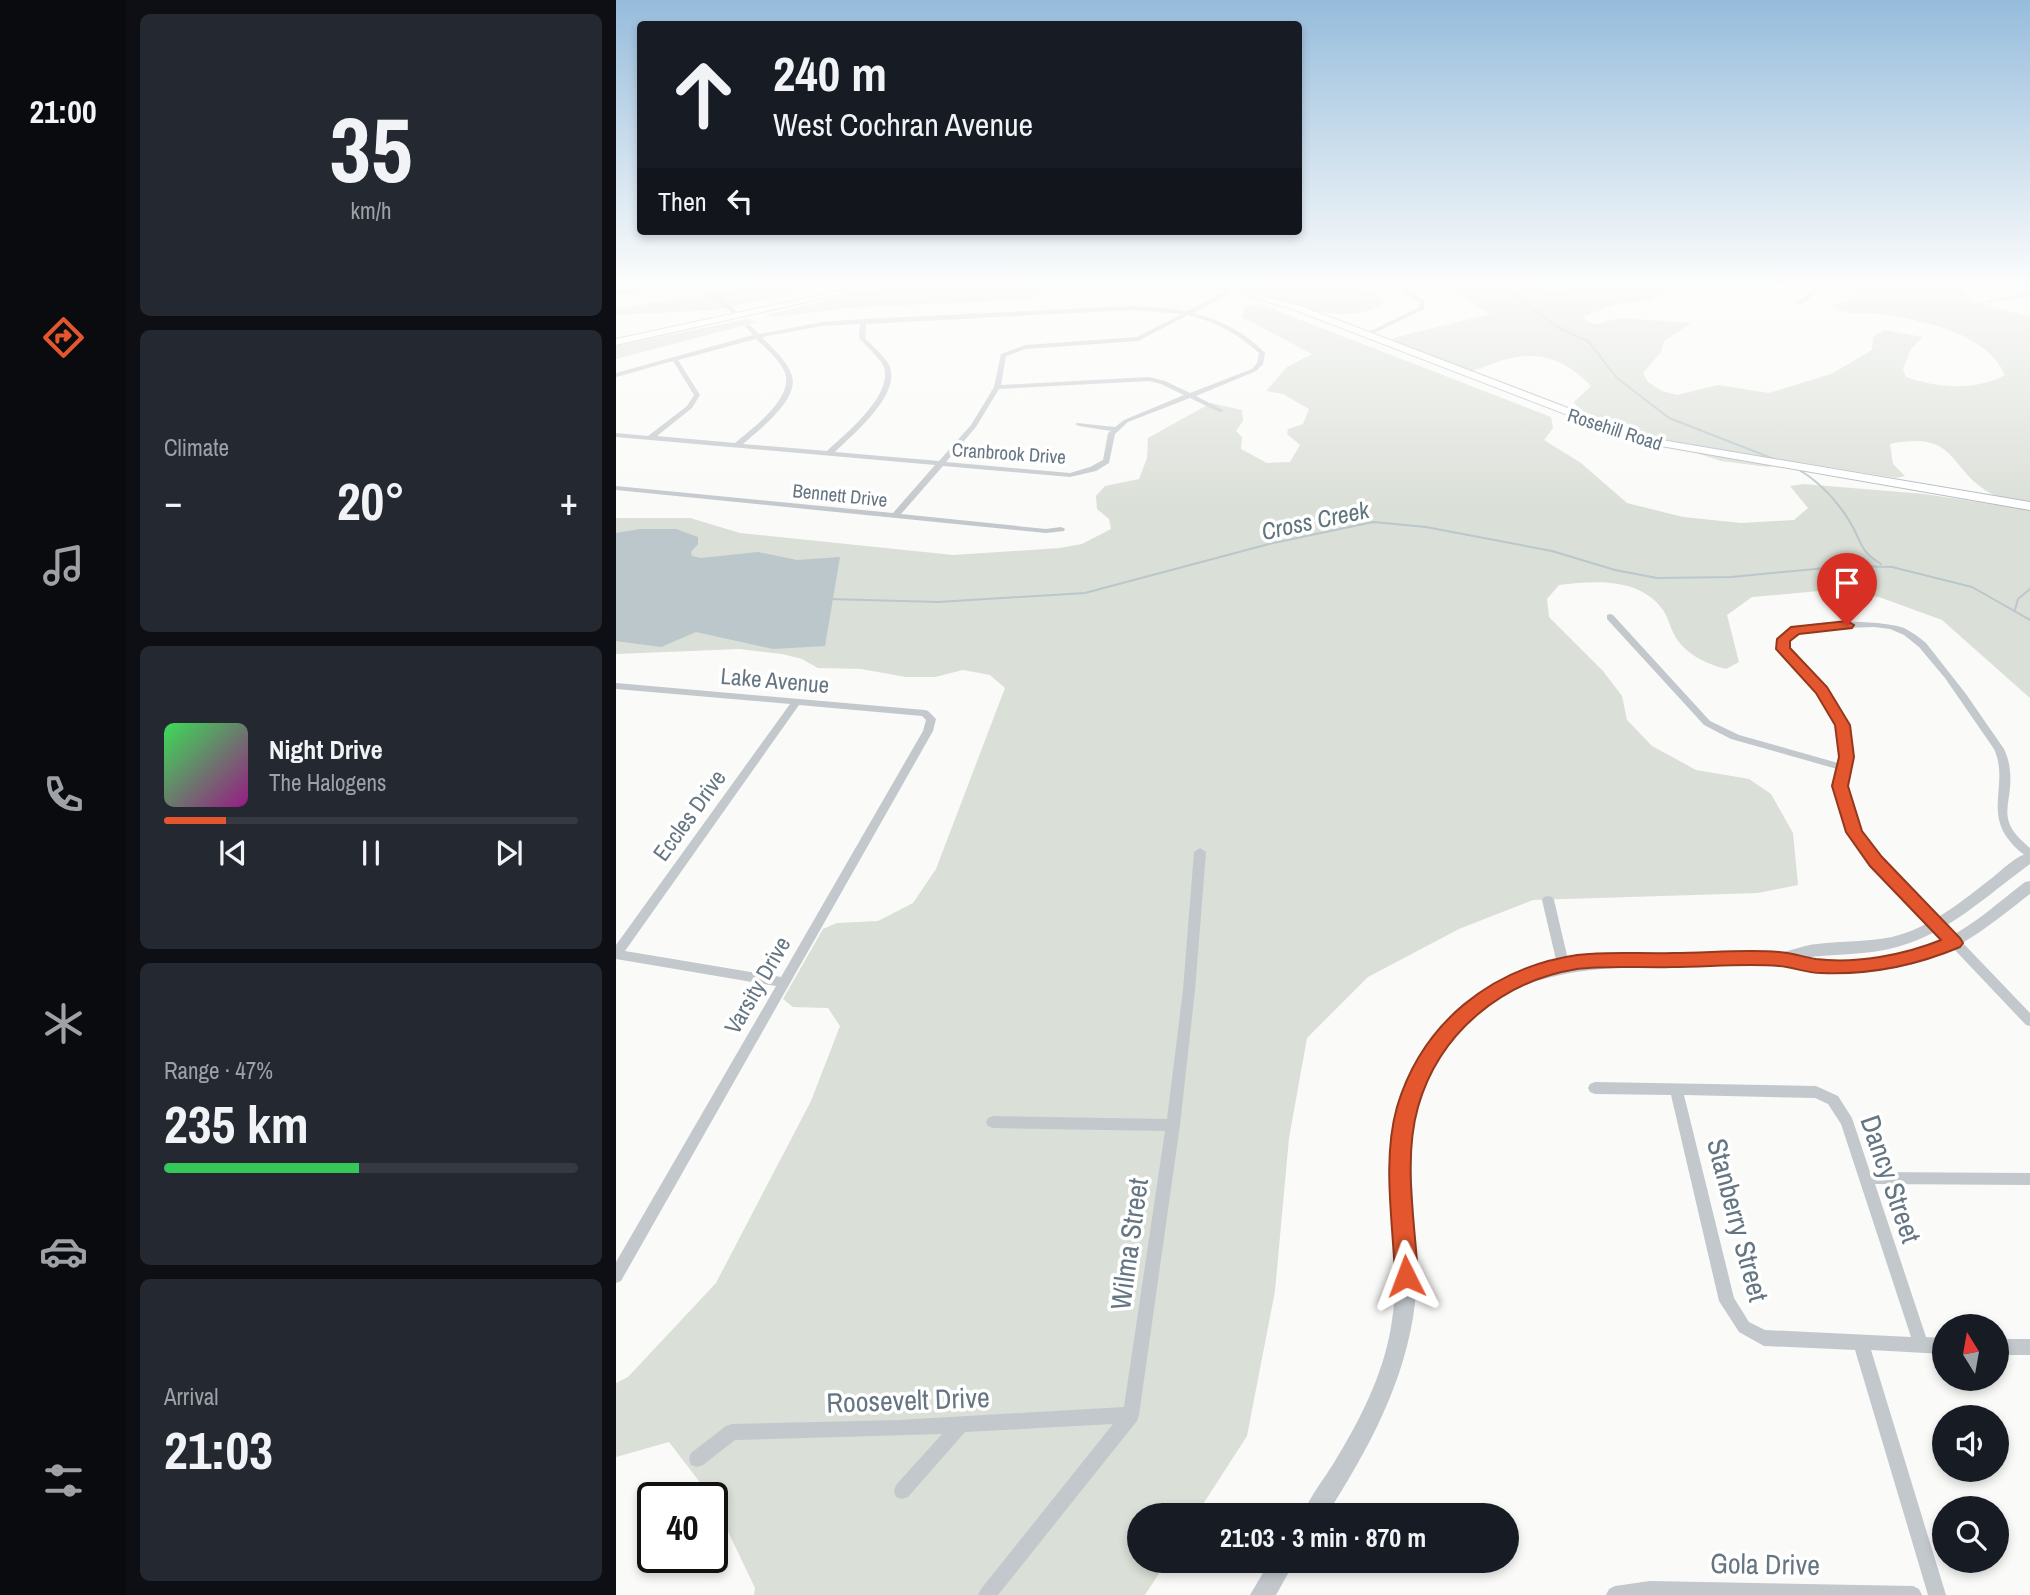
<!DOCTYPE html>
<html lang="en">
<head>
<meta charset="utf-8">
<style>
  :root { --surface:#171b24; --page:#242831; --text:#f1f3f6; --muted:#9ea1a6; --line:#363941; --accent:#e4572e }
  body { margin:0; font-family:"Archivo Narrow",sans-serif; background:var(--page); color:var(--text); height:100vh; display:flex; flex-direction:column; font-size:26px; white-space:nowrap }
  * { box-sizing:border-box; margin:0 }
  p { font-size:23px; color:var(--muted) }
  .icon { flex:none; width:38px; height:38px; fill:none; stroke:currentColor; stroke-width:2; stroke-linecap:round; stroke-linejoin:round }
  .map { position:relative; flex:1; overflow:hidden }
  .drawer { display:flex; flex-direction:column; gap:14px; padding:14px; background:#0d0f14; width:490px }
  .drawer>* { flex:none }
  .guide { position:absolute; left:21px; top:21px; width:665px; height:214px; border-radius:7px; box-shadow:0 4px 10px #0003; background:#171b24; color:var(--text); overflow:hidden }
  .needle { width:46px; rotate:349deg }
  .controls { position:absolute; left:1316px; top:1314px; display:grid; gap:14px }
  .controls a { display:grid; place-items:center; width:77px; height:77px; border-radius:50%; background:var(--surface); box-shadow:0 4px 10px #0003; font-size:35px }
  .speed { position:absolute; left:21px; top:1482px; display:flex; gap:14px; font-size:35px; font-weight:700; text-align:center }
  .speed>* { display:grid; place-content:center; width:91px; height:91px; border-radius:50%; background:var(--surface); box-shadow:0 4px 10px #0003; line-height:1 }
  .speed .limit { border:4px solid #111; border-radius:10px; background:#fff; color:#111 }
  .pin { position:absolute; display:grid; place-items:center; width:60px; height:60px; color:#fff; margin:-72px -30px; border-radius:50% 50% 50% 0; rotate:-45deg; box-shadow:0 0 7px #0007 }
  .pin .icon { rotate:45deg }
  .me { position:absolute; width:77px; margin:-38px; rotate:357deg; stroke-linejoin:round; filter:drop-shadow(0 0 5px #0008) }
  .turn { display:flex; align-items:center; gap:24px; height:147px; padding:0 21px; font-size:32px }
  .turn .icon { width:91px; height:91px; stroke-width:2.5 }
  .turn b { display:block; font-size:49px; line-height:60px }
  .then { display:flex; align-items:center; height:66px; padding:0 21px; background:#0003; gap:14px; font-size:26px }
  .big { font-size:52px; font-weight:800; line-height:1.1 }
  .drawer .widget { flex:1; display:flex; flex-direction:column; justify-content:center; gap:10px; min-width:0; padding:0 24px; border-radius:10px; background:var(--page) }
  .drawer .dial { align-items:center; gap:0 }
  .dial b { font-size:91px; line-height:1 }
  .song { display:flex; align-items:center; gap:21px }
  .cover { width:84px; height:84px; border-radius:10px; background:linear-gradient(135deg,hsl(130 70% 55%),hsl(310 70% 35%)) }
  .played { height:7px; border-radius:4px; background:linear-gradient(90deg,var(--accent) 15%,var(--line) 15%) }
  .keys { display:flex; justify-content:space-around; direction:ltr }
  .heat { display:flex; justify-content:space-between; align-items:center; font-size:38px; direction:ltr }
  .charge { height:10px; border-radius:5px; background:linear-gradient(90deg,#34c759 47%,var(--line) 0) }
  .trip { position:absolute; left:511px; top:1503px; width:392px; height:70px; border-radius:35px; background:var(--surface); box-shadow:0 4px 10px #0003; font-weight:800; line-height:70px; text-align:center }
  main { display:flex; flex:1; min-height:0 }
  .dock { display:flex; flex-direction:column; width:126px; justify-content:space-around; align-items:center; background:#090b0e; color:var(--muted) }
  .dock .icon { width:49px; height:49px }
  .dock .current { color:var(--accent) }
  .dock b { font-size:32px; color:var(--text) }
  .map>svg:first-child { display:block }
  .green { fill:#dadfd7 }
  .water { fill:#bbc7cb }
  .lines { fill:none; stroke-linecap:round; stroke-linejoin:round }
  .stream { stroke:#bbc7cb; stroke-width:2 }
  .secondary-casing { stroke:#b3babf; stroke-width:2 }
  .primary-casing { stroke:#b5babe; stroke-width:2 }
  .minor { fill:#c3c8cc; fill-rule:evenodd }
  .tertiary { fill:#c3c8cc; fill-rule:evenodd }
  .secondary { fill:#fff; fill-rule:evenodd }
  .primary { fill:#fff; fill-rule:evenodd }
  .route { fill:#e4572e; stroke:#94391e; stroke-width:2 }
  .labels { text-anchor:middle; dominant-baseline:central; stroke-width:7; stroke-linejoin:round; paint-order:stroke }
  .far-street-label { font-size:19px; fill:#657683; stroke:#fff }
  .street-label { font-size:23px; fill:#657683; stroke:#fff }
  .water-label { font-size:24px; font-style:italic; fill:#60757c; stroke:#fff }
  .near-street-label { font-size:28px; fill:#657683; stroke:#fff }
</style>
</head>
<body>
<main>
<nav class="dock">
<b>21:00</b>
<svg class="icon current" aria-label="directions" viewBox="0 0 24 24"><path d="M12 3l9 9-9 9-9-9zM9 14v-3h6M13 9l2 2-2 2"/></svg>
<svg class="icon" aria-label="music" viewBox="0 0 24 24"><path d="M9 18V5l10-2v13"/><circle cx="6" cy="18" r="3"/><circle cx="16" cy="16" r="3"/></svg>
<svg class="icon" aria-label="phone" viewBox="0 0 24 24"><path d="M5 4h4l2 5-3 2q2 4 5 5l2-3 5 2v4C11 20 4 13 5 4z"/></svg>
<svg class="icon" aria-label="climate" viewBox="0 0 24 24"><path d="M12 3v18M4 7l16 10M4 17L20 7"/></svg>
<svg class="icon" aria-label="car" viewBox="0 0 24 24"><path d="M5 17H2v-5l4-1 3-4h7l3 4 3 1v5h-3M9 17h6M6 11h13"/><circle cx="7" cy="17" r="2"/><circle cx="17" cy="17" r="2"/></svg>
<svg class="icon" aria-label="filters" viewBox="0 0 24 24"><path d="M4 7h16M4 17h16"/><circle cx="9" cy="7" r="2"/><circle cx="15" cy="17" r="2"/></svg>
</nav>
<section class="drawer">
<div class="widget dial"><b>35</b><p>km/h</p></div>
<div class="widget"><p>Climate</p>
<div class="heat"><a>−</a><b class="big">20°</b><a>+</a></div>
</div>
<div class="widget">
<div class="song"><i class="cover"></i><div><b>Night Drive</b><p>The Halogens</p></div></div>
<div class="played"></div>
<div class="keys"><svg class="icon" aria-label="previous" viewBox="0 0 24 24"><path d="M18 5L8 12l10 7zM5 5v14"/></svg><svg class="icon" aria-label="pause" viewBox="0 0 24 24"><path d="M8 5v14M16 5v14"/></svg><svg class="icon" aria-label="next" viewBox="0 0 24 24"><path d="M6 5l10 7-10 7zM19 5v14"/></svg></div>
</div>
<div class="widget"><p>Range · 47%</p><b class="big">235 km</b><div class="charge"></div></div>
<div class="widget"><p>Arrival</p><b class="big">21:03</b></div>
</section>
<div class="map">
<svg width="1414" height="1595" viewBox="0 0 1414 1595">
  <rect width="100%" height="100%" fill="#fafaf8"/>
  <!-- green -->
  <g class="green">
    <polygon points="135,286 187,286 173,294 99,310 0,315 0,309"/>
    <polygon points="271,286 429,286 414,298 396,300 232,308 159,317 150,315"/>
    <path d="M614 286C645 286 752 275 768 302 728 333 657 296 614 286Z"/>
    <path d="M827 286H904L945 291 958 286H1055L1032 300 997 305 968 317 972 322 981 324 1003 318 1075 323 1048 341 1045 352 1027 373 1032 382 1046 391 1061 395 1102 385 1153 393 1215 374 1256 350 1257 337 1268 330 1307 337 1295 349 1287 369 1290 377C1320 388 1360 391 1389 375 1371 332 1304 320 1263 314 1249 313 1226 315 1216 305L1238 299 1241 294 1237 286H1343L1355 300 1414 317V501C1402 499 1386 499 1376 494 1331 470 1343 430 1274 444L1277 464 1289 476 1280 478 1176 461 1152 467 1105 461 1031 437 964 410 958 402 975 386C950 359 921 349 884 361 871 366 861 371 847 371L777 344 775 340 781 337 874 314Z"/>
    <path d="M644 304 935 417 937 428 928 440 965 463 1011 503 1067 517 1125 523 1178 520 1192 508 1174 486 1187 484 1309 494 1414 510V698L1326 620 1263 597 1203 591 1136 597 1111 615 1123 662 1110 669C1091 664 1068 654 1058 634 1054 627 1052 617 1047 610 1023 577 979 581 943 585L931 599 933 617 987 671 1006 696 1011 720 1036 746 1080 770 1133 779 1155 794 1177 833 1182 885 1142 893 917 900 843 929 752 977 691 1038 673 1138 659 1291 631 1436 580 1515 523 1516V1561H551L529 1595H138L139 1588 96 1498 53 1442 0 1457V1383L12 1377 100 1283 195 1101 224 1026 212 1008 177 1007 167 999 207 929 221 923 262 921 297 903 320 869 389 688 374 675 347 670 319 677H290L245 669 202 668 186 659 166 654 123 649 0 654V518H74L124 533 337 555 444 548 466 544 495 529 493 519 481 509 480 496 489 486 523 479 531 458 532 438 595 403 626 410 627 421 620 431 626 437 625 449 651 463 674 462 684 445 671 434 672 429 687 424 693 409 667 394 650 391 671 367 696 354 626 317 629 306Z"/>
    <polygon points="131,319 141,322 0,359 0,346"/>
  </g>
  <!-- water -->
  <polygon class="water" points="24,529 60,529 82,537 82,544 75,552 76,556 85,558 142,552 181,560 224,557 209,646 157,649 80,632 45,647 0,641 0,533"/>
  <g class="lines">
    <!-- stream -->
    <g class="stream">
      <polyline points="878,286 897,294 941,327 973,342 1001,378 1053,418 1158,459"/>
      <path d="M1180 468C1203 481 1220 499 1234 522 1246 541 1242 550 1265 564"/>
      <polyline points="213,599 322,602 469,593 653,544 757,522 810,527 936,551 999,570 1041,578 1115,577 1231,566 1276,567 1356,587 1414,620"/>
      <polyline points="1399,610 1402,599 1414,589"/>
    </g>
    <!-- secondary casing -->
    <g class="secondary-casing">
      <polygon id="secondary" points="597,286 609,286 685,306 1028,437 1414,502 1414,510 1022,442 679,310"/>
    </g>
    <!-- primary casing -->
    <g class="primary-casing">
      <polygon id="primary" points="246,286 262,286 0,345 0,339"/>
    </g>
    <!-- minor -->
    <g class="minor">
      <polygon points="41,286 53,286 0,295 0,291"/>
      <polygon points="83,286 89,286 126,316 126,318 122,318"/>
      <polygon points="780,286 786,286 809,301 808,309 752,336 748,336 748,334 802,308 804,303"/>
      <polygon points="1202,286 1208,286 1185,305 1181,305 1181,303"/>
      <polygon points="1388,286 1395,286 1411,293 1414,292 1414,296 1370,303 1370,301 1404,294"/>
      <path d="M618 287 620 288V290L577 313C605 320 629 332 649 353L647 364 640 371 580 396 607 410V412H603L574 398 512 422 499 434 493 463 480 471 454 477 327 466 285 514 430 529 445 527 449 529 448 531 430 533 0 490V486L277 513 319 465 0 437V433L32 436 71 406 78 395 57 361 0 377V373L137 335 130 327V325H134L143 334 206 322 247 319 515 306 550 308 571 311ZM515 310 566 314 521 337 409 345 385 354 378 387 355 425 323 461 219 452C237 434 284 396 274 367 272 359 255 345 249 338L250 324ZM572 315C600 322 622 334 643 353L641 363 636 369 574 393 549 381 533 377 385 385 390 356 410 349 522 341ZM244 324 243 338C249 345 265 359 268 367 277 396 229 434 211 451L127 444C143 430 183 400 176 376 172 361 156 348 146 337L206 326ZM140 339C150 348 164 360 169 373 178 399 135 429 119 443L41 436 76 408 84 395 62 360ZM533 381 545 384 568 395 508 420 499 427 461 423 459 424 463 426 495 431 492 433 487 460 474 467 454 473 330 462 360 427 383 389Z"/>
      <path d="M994 614 997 615 1094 721 1123 735 1222 763C1223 758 1225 752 1226 747 1229 711 1185 677 1164 653L1161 646C1162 644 1164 637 1165 636 1180 617 1267 620 1288 628 1296 632 1303 637 1310 643L1350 694 1388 749C1394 761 1395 774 1394 788 1393 801 1388 814 1395 827 1399 835 1407 842 1414 848V858C1406 854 1398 847 1393 840 1369 810 1393 782 1378 749L1329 678 1303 647 1288 635 1274 629 1258 627 1199 629 1179 634 1173 638 1171 646 1173 652C1196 675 1234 709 1236 744 1236 751 1233 759 1232 766L1233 768 1229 778 1231 799 1253 845 1414 1013V1026L1410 1025 1244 850 1221 799 1219 778 1221 769 1115 739 1088 725 991 619V615Z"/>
      <path d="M0 683 309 710 312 711 320 719 317 731 5 1281 0 1283V1262L160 986 0 959V945L174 704 0 689ZM183 705 306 716 310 720 307 731 165 977 9 951Z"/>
      <polygon points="584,848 590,852 579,990 564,1125 523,1415 521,1421 382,1595 362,1595 365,1589 497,1424 349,1432 292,1497 286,1499 280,1497 278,1491 280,1485 326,1434 119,1440 87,1465 81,1467 75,1465 73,1459 75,1453 110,1426 116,1424 283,1420 508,1407 549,1131 377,1128 372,1126 370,1122 372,1118 377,1116 551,1119 567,990 578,852"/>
      <polygon points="932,896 936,897 938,900 953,964 951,967 947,969 943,967 941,964 926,900 928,897"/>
      <path d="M979 1082 1200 1086 1222 1096 1236 1118 1254 1172 1414 1173V1185L1259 1184 1310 1337 1328 1338V1354L1255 1350 1330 1595H1312L1239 1350 1148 1346 1123 1332 1103 1301 1055 1095 979 1094 974 1092 972 1088 974 1084ZM1068 1095 1199 1098 1212 1104 1225 1124 1295 1337 1149 1330 1133 1322 1118 1298Z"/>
      <rect x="1381" y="1339" width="33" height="16"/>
      <polygon points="1034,1581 1297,1586 1303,1589 1306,1595 990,1595 993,1589 999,1586"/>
    </g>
    <!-- tertiary -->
    <g class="tertiary">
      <path d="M1414 852V864C1371 895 1333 933 1281 947 1251 956 1219 953 1188 958 1233 967 1290 960 1330 939 1359 924 1383 902 1409 882L1414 881V894C1375 924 1342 953 1293 965 1263 972 1229 976 1197 972 1186 970 1176 966 1164 965 1128 963 1092 965 1056 966 965 968 881 970 824 1053 773 1126 808 1221 799 1303 790 1381 752 1450 710 1516H686C694 1496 708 1479 719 1461 744 1420 767 1375 775 1327 789 1246 761 1158 792 1079 799 1061 810 1045 823 1030 893 945 1009 954 1109 952 1126 952 1145 955 1162 953 1175 951 1188 945 1201 944 1226 941 1252 942 1276 937 1314 928 1346 901 1376 878 1387 869 1400 856 1414 852Z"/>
      <polygon points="654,1561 679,1561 660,1595 634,1595"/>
    </g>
    <!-- secondary -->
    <use href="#secondary" class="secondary"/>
    <!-- primary -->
    <use href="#primary" class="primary"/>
  </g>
  <!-- sky -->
  <linearGradient id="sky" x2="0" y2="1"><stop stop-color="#96bcdc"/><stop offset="0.56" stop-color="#fdfdfc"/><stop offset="1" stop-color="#fdfdfc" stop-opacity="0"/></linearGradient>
  <rect width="1414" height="509" fill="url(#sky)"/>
  <!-- route -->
  <path class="route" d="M1231 621 1238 625 1236 628 1183 634 1174 641V648L1211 687 1234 725 1238 757 1232 786 1246 831 1266 857 1344 938 1347 943 1344 947C1299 966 1254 975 1205 973 1190 973 1177 967 1163 966 1128 963 1091 967 1056 967 1026 968 991 965 961 969 886 981 823 1033 802 1107 787 1160 799 1222 802 1276L798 1284 790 1287 782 1284 779 1276C777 1222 766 1160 781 1107 806 1023 875 968 961 955 992 951 1026 954 1057 953 1092 953 1128 949 1163 952 1176 953 1188 957 1200 959 1240 964 1288 955 1325 940L1254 866 1230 832 1216 786 1223 757 1219 725 1200 693 1160 649 1161 639 1175 627Z"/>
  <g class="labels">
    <!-- far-street labels -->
    <g class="far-street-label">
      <text transform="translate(999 429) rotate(18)">Rosehill Road</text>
      <text transform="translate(393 453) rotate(4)">Cranbrook Drive</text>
      <text transform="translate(224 495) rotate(6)">Bennett Drive</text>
    </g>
    <!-- street labels -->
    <g class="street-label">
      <text transform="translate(159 680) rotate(5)">Lake Avenue</text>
      <text transform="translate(73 815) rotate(-54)">Eccles Drive</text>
      <text transform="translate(141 985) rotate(-60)">Varsity Drive</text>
    </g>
    <!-- water labels -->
    <g class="water-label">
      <text transform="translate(699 520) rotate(-12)">Cross Creek</text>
    </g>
    <!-- near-street labels -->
    <g class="near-street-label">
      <text transform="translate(1275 1179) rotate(71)">Dancy Street</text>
      <text transform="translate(1122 1220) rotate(75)">Stanberry Street</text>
      <text transform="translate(513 1244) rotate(-82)">Wilma Street</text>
      <text transform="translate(292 1400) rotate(-2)">Roosevelt Drive</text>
      <text transform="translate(1149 1564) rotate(1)">Gola Drive</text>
    </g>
  </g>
</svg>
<div class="controls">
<a><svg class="needle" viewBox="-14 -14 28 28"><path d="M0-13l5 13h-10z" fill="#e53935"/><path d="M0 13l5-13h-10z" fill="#9ea1a6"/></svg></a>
<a><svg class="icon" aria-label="sound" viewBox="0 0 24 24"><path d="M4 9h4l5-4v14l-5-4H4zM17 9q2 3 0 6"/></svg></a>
<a><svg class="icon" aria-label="search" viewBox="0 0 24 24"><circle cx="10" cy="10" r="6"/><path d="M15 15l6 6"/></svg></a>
</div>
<div class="speed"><div class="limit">40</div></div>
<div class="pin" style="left:1231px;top:625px;background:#d93025"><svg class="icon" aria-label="arrive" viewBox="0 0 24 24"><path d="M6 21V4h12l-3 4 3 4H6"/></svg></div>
<svg class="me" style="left:790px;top:1276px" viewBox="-20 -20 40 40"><path d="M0-17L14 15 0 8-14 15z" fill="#e4572e" stroke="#fff" stroke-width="4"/></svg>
<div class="trip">21:03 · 3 min · 870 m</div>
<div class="guide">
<div class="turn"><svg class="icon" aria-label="ahead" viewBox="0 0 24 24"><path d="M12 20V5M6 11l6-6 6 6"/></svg><div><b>240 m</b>West Cochran Avenue</div></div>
<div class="then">Then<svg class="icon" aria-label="left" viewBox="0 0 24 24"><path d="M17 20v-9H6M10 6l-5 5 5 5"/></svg></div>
</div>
</div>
</main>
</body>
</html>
